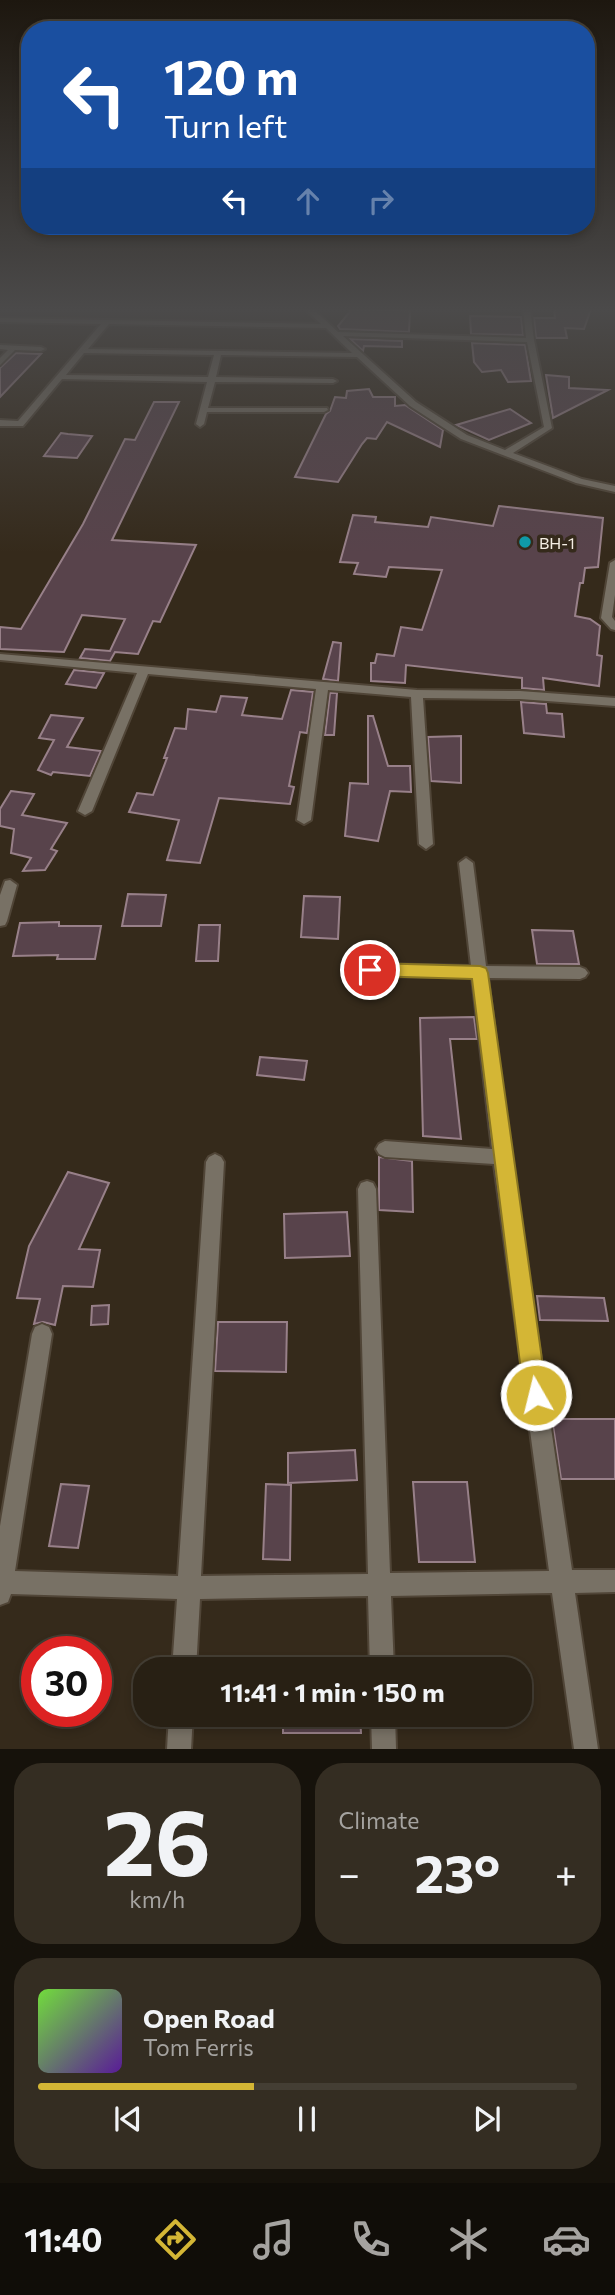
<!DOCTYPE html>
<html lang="en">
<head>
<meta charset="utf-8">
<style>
  :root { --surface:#282014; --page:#342d22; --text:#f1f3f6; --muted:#a5a3a0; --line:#443e34; --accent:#d4b635 }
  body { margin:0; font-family:Commissioner,sans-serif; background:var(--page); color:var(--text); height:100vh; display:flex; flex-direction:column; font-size:26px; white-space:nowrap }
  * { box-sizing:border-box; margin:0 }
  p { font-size:23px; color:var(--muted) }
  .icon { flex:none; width:38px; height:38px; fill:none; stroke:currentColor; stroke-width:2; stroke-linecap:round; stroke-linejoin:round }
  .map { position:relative; height:1749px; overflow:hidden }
  .sheet { display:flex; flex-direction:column; gap:14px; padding:14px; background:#16120b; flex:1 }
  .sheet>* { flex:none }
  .hud { position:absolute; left:21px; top:21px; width:574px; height:214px; border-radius:28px; box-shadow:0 4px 10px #0003,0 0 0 2px var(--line); background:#1a4fa0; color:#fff; overflow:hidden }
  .speed { position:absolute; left:21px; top:1636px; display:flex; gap:14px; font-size:35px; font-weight:700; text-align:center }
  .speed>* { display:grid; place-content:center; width:91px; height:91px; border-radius:50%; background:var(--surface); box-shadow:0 4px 10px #0003,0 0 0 2px var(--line); line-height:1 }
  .speed .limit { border:10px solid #d22; background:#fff; color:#111 }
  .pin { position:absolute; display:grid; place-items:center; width:60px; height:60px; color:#fff; margin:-30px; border:4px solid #fff; border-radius:50%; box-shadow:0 2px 7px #0007 }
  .me { position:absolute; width:77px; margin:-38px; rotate:352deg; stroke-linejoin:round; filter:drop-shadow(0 0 5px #0008) }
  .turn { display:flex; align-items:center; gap:24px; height:147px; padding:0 28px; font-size:32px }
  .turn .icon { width:91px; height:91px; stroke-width:2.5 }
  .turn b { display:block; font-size:49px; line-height:60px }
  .lanes { display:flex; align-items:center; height:66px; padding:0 28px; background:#0003; justify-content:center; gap:35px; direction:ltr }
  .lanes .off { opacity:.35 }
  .big { font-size:52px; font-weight:700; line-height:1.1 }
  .sheet .tile { flex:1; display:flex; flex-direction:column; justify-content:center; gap:10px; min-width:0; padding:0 24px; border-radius:28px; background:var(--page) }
  .sheet .dial { align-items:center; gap:0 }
  .dial b { font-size:91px; line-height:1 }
  .song { display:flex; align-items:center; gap:21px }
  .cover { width:84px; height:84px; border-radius:10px; background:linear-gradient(135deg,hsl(100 70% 55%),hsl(270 70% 35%)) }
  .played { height:7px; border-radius:4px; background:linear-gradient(90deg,var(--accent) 40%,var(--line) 40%) }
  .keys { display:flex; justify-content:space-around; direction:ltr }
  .heat { display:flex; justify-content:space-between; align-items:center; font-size:38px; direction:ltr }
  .sheet .tiles { flex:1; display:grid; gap:14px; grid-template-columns:1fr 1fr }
  .tile:last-child { grid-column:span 2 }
  .trip { position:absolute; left:133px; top:1657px; width:399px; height:70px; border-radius:28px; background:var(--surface); box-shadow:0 4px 10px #0003,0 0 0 2px var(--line); font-weight:700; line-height:70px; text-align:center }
  .menu { display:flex; height:112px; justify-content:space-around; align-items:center; background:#100d08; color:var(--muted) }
  .menu .icon { width:49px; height:49px }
  .menu .on { color:var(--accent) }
  .menu b { font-size:32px; color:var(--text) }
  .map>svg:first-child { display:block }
  .building { fill:#58434b; stroke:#988089; stroke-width:2 }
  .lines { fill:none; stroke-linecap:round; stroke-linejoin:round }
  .minor-casing { stroke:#504537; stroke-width:4 }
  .minor { fill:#787165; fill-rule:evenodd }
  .route { fill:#d4b635; stroke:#8a7622; stroke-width:2 }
  .culture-dot { fill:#0f9aa8; stroke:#352a1b; stroke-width:2.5 }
  .labels { text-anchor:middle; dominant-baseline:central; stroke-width:7; stroke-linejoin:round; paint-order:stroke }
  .far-poi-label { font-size:16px; fill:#f5eee4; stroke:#352a1b; text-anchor:start }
</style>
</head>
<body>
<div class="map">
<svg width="615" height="1749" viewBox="0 0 615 1749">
  <rect width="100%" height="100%" fill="#352a1b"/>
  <!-- building -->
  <g class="building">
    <polygon points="554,308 591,309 584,329 565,328 567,338 536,338 534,318 555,318"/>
    <polygon points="352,309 410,311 409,332 340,329 338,326"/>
    <polygon points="470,316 521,317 523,335 471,334"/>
    <polygon points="350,339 402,341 402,347 364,346 363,351"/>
    <polygon points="472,343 525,345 531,381 508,382 501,370 482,372 474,362"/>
    <polygon points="16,353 41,354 0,397 0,368"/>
    <polygon points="546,375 569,377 569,388 608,390 553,418"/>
    <polygon points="369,389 373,397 395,397 395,406 405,405 443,430 440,447 387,422 376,439 367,438 362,444 338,482 295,477 326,414 330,411 335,397 346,398 347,391"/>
    <polygon points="154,402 179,402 112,540 196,545 160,622 153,621 138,654 115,652 110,661 80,658 85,649 110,651 125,619 82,615 64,652 0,649 0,627 21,629 83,524 125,439 135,440"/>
    <polygon points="510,409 531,423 489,440 456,425"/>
    <polygon points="61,433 68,434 92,436 77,458 44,456"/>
    <polygon points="499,506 603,518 598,567 585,568 583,583 580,583 575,616 590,619 600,626 597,655 602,656 599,686 543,678 544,690 522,688 522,678 406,665 405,683 371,681 371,663 375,663 377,654 394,656 401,627 422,630 442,570 389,567 386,577 354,574 358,563 340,562 353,515 376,517 375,522 428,527 431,517 493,526"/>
    <polygon points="333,642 341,643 338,681 323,679"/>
    <polygon points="74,670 104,673 96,688 66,684"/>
    <polygon points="291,690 313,692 307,733 300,732 289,786 294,787 290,804 219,798 200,863 167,860 179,820 129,812 137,793 153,795 167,758 164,758 175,728 186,729 188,709 216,712 221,696 247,698 242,715 282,719"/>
    <polygon points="330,693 337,693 334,735 325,735"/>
    <polygon points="521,702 546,704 547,713 562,714 564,737 524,733"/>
    <polygon points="51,715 83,718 67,747 101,751 90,776 53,772 51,775 38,770 54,740 39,738"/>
    <polygon points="368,716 373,716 388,766 410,766 411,792 390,791 378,841 345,836 350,783 368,784"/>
    <polygon points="461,736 461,783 431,781 428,737"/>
    <polygon points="11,791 34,794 22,815 67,823 51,849 57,851 45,870 23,871 31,858 11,853 14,829 0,826 0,809"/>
    <polygon points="128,894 166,895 161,926 122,926"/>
    <polygon points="304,896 340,897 338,939 301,937"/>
    <polygon points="59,922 59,926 101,926 95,959 57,959 58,955 13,956 20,923"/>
    <polygon points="199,925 220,925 218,961 196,961"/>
    <polygon points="532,930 573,931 579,964 537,964"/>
    <polygon points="474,1017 477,1039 450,1039 461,1139 423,1136 420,1018"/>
    <polygon points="260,1057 307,1061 304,1080 257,1075"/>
    <polygon points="379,1157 412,1161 413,1212 379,1210"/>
    <polygon points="68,1172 109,1183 79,1249 100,1250 93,1287 63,1286 55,1325 43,1322 34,1324 40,1299 17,1298 29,1246"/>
    <polygon points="347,1212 350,1256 285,1258 284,1214"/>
    <polygon points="537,1296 604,1298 608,1321 540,1320"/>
    <polygon points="109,1305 108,1324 91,1325 92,1306"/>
    <polygon points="218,1322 287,1322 286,1372 215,1371"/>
    <polygon points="552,1419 615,1419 615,1479 561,1479"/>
    <polygon points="355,1450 357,1480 288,1483 288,1453"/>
    <polygon points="413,1482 467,1482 475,1562 419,1562"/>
    <polygon points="61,1484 89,1486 78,1548 49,1546"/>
    <polygon points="266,1484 291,1485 290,1560 263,1559"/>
    <polygon points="283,1715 360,1715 361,1733 283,1733"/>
  </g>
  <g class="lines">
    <!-- minor casing -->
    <g class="minor-casing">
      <g id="minor">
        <path d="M304 308H312L338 332 526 338 523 308H530L534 340 552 428 513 453 582 479 615 486V492L576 483 461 439 410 406 357 357 221 355 216 377 333 379 337 381 333 383 215 382 208 408H327L328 410 324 412H207L204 424 200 427 196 424 207 382 62 379 23 426H0V420L18 421 101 324 0 322V318L321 324ZM109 324 326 328 352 353 88 349ZM343 336 527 342 544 427 505 450 467 435 416 402ZM84 353 214 355 208 377 66 375Z"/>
        <polygon points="0,345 41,347 45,349 41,351 15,350 0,365 0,358 8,350 0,349"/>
        <polygon points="615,560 615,595 612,617 615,621 615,630 611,629 601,618 610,563"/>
        <polygon points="0,654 417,690 520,691 615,698 615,706 520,699 423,698 433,844 426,849 419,844 411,697 328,690 311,820 304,824 297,820 316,689 148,674 92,811 85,815 78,811 137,673 0,660"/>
        <polygon points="466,858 473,863 486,966 580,967 585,969 588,973 585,977 580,979 488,978 511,1157 572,1570 615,1570 615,1592 575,1593 598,1749 574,1749 552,1593 391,1596 394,1670 370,1670 368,1596 200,1599 196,1670 172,1670 177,1599 11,1594 8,1602 0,1605 0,1526 32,1334 35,1327 42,1324 49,1327 52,1334 15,1571 178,1576 206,1162 209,1157 215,1154 221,1157 224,1162 201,1576 368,1574 358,1189 361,1183 367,1181 373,1183 376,1189 390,1573 549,1571 494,1164 385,1157 379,1154 376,1149 379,1144 385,1141 492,1149 472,977 370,976 365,974 362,970 365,966 370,964 471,966 459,863"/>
        <polygon points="10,880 17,885 7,921 5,925 0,926 0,895 5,881"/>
        <polygon points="169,1715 193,1715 191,1749 167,1749"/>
        <polygon points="371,1715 395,1715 396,1749 372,1749"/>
      </g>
    </g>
    <!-- minor -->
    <use href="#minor" class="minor"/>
  </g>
  <!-- sky -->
  <linearGradient id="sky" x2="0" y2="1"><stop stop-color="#1d170f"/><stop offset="0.56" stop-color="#4b4a4a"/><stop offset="1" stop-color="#4b4a4a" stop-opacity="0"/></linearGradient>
  <rect width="615" height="553" fill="url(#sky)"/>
  <!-- route -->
  <polygon class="route" points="370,963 480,966 486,968 488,973 547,1395 544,1403 536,1407 527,1403 524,1395 472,979 370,976 364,975 361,970 364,965"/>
  <!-- markers -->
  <circle class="culture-dot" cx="525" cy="542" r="7"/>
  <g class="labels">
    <!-- far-poi labels -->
    <g class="far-poi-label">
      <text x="539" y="542">BH-1</text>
    </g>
  </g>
</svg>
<div class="speed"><div class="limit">30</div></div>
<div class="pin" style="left:370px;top:970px;background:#d93025"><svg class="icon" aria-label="arrive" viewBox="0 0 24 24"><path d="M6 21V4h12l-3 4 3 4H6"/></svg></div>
<svg class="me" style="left:536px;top:1395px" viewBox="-20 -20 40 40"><circle r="17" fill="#d4b635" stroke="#fff" stroke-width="3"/><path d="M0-11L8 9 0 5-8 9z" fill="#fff"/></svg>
<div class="trip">11:41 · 1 min · 150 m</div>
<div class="hud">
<div class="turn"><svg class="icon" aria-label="left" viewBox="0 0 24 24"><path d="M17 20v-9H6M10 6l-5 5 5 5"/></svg><div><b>120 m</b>Turn left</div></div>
<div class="lanes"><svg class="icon" aria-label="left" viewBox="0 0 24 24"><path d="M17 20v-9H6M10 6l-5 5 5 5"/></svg><svg class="icon off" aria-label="ahead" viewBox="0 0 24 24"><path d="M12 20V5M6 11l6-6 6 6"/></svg><svg class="icon off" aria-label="right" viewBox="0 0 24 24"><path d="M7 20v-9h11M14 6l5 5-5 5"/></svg></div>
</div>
</div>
<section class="sheet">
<div class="tiles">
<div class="tile dial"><b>26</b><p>km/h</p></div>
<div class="tile"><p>Climate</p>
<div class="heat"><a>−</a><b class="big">23°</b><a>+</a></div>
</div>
<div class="tile">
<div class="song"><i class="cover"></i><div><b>Open Road</b><p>Tom Ferris</p></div></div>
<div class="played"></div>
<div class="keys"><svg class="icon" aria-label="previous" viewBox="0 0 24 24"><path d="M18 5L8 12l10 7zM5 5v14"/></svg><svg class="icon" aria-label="pause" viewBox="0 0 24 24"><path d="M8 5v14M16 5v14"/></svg><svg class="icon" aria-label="next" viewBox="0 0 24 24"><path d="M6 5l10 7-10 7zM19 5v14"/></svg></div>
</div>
</div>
</section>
<nav class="menu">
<b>11:40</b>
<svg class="icon on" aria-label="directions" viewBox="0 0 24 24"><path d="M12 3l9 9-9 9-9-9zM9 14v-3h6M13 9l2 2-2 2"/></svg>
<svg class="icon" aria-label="music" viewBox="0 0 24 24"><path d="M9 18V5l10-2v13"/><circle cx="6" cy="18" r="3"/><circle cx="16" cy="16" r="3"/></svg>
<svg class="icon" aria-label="phone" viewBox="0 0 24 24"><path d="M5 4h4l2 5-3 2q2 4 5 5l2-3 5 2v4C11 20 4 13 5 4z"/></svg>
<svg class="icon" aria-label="climate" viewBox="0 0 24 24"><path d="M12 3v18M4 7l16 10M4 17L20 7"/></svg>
<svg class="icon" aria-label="car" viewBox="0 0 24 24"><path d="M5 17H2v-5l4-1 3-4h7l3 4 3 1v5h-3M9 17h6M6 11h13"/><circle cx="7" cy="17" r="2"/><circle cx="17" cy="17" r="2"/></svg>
</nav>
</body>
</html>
